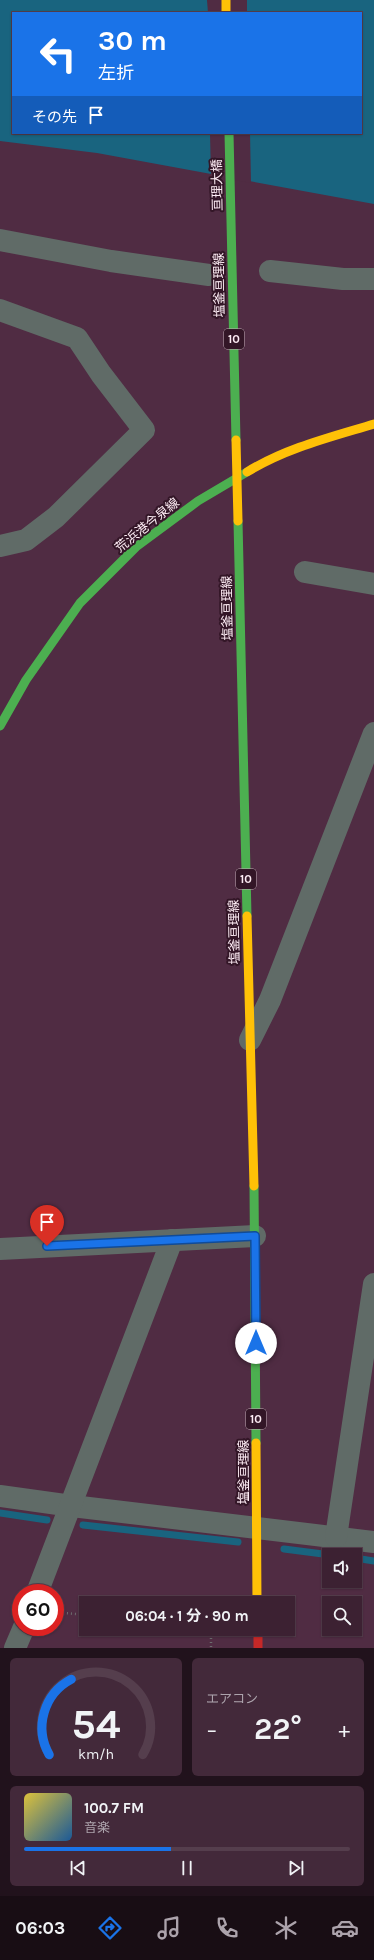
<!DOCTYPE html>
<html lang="ja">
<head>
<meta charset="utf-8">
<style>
  :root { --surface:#3c2132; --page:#43293a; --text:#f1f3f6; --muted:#aca3ac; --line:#553e4d; --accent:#1a73e8 }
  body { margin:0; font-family:Karla,"Noto Sans JP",sans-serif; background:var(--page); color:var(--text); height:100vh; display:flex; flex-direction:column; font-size:15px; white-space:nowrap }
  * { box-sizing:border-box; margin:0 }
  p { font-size:13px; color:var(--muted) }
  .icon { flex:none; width:22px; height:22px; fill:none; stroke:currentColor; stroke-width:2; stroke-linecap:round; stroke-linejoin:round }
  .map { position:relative; height:1648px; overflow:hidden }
  .details { display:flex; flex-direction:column; gap:10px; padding:10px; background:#21121c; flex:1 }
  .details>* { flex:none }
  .guide { position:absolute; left:12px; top:12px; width:350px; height:122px; border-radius:0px; box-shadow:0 1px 3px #0004,0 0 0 1px var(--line); background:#1a73e8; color:#fff; overflow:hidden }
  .tools { position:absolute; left:322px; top:1548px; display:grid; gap:8px }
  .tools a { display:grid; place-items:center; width:40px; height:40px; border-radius:0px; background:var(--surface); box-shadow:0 1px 3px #0004,0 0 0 1px var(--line); font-size:20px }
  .speed { position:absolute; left:12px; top:1584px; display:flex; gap:8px; font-size:20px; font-weight:700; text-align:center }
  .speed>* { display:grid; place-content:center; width:52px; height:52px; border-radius:50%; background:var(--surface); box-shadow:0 1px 3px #0004,0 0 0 1px var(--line); line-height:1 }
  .speed .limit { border:6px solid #d22; background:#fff; color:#111 }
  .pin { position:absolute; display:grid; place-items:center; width:34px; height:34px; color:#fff; margin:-41px -17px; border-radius:50% 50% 50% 0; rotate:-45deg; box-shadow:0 0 4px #0007 }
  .pin .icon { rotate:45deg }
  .me { position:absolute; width:44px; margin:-22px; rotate:0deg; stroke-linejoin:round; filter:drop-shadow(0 0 3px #0008) }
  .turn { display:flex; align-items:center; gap:14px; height:84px; padding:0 20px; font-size:18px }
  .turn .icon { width:52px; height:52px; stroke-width:2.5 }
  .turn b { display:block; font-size:28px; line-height:34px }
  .then { display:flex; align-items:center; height:38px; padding:0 20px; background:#0003; gap:8px; font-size:15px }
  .big { font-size:30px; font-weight:700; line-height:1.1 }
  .details .tile { flex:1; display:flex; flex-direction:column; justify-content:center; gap:6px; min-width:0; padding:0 14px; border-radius:6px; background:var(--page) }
  .details .dial { align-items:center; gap:0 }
  .dial svg { height:104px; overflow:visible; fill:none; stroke:var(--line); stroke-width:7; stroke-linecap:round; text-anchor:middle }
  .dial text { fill:var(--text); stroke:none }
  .song { display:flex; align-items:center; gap:12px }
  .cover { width:48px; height:48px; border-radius:6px; background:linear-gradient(135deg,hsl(50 70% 55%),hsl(210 70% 35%)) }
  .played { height:4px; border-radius:2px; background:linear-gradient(90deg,var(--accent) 45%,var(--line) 45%) }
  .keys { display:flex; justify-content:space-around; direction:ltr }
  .heat { display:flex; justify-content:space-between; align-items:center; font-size:22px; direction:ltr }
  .details .tiles { flex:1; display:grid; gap:10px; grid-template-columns:1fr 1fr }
  .tile:last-child { grid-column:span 2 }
  .trip { position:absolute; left:79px; top:1596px; width:216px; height:40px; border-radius:0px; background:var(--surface); box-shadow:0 1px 3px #0004,0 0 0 1px var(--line); font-weight:700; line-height:40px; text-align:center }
  .dock { display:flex; height:64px; justify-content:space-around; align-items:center; background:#180d14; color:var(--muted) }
  .dock .icon { width:28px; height:28px }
  .dock .active { color:var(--accent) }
  .dock b { font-size:18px; color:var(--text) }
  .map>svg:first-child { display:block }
  .water { fill:#19647f; fill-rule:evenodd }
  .pier { fill:#502c43 }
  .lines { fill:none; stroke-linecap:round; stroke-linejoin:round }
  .stream { stroke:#19647f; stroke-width:7 }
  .path { stroke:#6c6d6e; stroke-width:2.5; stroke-dasharray:1 3; stroke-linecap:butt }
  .street { stroke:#606b67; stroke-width:22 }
  .fast { stroke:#4caf50; stroke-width:9 }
  .slow { stroke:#ffc107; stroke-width:9 }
  .jam { stroke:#c62828; stroke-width:9 }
  .slow-bridge { stroke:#ffc107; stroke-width:9 }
  .route-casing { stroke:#114b97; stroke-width:10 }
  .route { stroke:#1a73e8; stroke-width:7 }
  .labels { text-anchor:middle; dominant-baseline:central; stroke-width:4; stroke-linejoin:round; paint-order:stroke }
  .shield { fill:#331627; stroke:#c0acb6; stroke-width:1 }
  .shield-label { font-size:12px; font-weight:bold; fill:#fdecf4 }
  .street-label { font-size:13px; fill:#fdecf4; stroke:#331627 }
</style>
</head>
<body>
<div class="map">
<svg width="374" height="1648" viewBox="0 0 374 1648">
  <rect width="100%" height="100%" fill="#502c43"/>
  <!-- water -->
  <path class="water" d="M0 0H374V204L97 153 0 141ZM13 13H361V133H13Z"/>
  <!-- pier -->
  <g class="pier">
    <polygon points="207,0 247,0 247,13 208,13"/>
    <polygon points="210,133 250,133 251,183 211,176"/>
  </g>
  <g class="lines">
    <!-- stream -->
    <g class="stream">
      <polyline points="0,1513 47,1520"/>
      <polyline points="83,1525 238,1542"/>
      <polyline points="284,1549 323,1554"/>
      <polyline points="355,1558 374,1561"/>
    </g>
    <!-- path -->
    <g class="path">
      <polyline points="55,1612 86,1615"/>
      <polyline points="203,1629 211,1630 211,1648"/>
    </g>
    <!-- street -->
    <g class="street">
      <polyline points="0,240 111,261 209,275"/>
      <polyline points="270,271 343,279 374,279"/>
      <polyline points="0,310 77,338 101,374 144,430 56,517 26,540 0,546"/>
      <polyline points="305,572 374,584"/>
      <polyline points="250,1040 270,1000 374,733"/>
      <polyline points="0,1249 255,1236"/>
      <polyline points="0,1496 72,1506 374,1542"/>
      <polyline points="336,1537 374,1284"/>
      <polyline points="37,1593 172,1240"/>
      <polyline points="15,1648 24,1627"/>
    </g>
    <!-- fast -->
    <g class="fast">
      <polyline points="229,133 236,440"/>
      <polyline points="238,521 247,916"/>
      <polyline points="0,726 26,680 80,603 136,547 198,501 247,472"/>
      <polyline points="254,1186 256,1443"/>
    </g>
    <!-- slow -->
    <g class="slow">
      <polyline points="226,0 226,13"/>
      <path d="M247 472C286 448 331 437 374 424"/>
      <polyline points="247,916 254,1186"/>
      <polyline points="256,1443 257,1603"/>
    </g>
    <!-- jam -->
    <polyline class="jam" points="258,1629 258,1648"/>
    <!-- slow-bridge -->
    <polyline class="slow-bridge" points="236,440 238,521"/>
  </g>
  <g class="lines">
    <!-- route casing -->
    <g class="route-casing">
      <polyline id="route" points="47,1246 255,1236 256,1343"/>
    </g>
    <!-- route -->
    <use href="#route" class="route"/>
  </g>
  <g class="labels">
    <!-- shield labels -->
    <g class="shield">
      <rect x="224" y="329" width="20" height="20" rx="3"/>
      <rect x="236" y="869" width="20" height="20" rx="3"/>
      <rect x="246" y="1409" width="20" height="20" rx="3"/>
    </g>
    <g class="shield-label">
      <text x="234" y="339">10</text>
      <text x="246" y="879">10</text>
      <text x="256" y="1419">10</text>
    </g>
    <!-- street labels -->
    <g class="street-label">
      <text transform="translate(217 185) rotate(-91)">亘理大橋</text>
      <text transform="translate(219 285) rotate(-91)">塩釜亘理線</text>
      <text transform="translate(147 525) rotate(-39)">荒浜港今泉線</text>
      <text transform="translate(227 608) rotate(-91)">塩釜亘理線</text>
      <text transform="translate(234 932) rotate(-91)">塩釜亘理線</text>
      <text transform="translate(243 1472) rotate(-90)">塩釜亘理線</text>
    </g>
  </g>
</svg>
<div class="tools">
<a><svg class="icon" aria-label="sound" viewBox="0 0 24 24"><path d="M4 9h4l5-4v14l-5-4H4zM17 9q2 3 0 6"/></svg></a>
<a><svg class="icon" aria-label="search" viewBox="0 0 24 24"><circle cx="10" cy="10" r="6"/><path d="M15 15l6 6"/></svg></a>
</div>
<div class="speed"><div class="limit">60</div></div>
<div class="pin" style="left:47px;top:1246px;background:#d93025"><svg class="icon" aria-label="arrive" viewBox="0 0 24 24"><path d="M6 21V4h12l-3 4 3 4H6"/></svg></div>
<svg class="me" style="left:256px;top:1343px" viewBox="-20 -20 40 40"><circle r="19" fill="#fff"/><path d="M0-13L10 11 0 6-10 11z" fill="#1a73e8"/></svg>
<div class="trip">06:04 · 1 分 · 90 m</div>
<div class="guide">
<div class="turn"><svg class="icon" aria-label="left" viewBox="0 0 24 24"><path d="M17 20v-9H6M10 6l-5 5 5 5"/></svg><div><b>30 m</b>左折</div></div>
<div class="then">その先<svg class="icon" aria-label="arrive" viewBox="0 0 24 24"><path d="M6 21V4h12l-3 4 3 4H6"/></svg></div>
</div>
</div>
<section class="details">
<div class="tiles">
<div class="tile dial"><svg viewBox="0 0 100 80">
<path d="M14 69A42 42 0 1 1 86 69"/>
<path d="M14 69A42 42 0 0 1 31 11" stroke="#1a73e8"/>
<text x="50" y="56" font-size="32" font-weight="700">54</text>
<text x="50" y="72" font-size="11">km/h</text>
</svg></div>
<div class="tile"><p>エアコン</p>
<div class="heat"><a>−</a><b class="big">22°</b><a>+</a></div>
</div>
<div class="tile">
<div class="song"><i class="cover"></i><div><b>100.7 FM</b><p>音楽</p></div></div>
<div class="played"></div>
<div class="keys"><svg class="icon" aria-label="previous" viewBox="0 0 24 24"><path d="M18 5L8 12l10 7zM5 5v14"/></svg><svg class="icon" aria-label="pause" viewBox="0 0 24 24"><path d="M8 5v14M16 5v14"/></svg><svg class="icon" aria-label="next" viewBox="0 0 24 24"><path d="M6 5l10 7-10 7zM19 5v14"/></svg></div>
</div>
</div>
</section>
<nav class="dock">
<b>06:03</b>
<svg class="icon active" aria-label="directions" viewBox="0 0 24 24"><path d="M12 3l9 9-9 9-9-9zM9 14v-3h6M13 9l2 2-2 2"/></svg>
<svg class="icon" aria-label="music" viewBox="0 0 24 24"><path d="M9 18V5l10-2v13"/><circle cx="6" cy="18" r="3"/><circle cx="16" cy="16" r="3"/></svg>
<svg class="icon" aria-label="phone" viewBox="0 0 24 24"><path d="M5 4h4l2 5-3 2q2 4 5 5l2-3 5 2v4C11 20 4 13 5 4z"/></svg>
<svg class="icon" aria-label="climate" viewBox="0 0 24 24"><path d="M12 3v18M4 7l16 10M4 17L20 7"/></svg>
<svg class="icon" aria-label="car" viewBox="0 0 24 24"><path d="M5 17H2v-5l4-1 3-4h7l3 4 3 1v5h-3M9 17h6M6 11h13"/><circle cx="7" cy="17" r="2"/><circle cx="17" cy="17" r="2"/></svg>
</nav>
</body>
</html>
